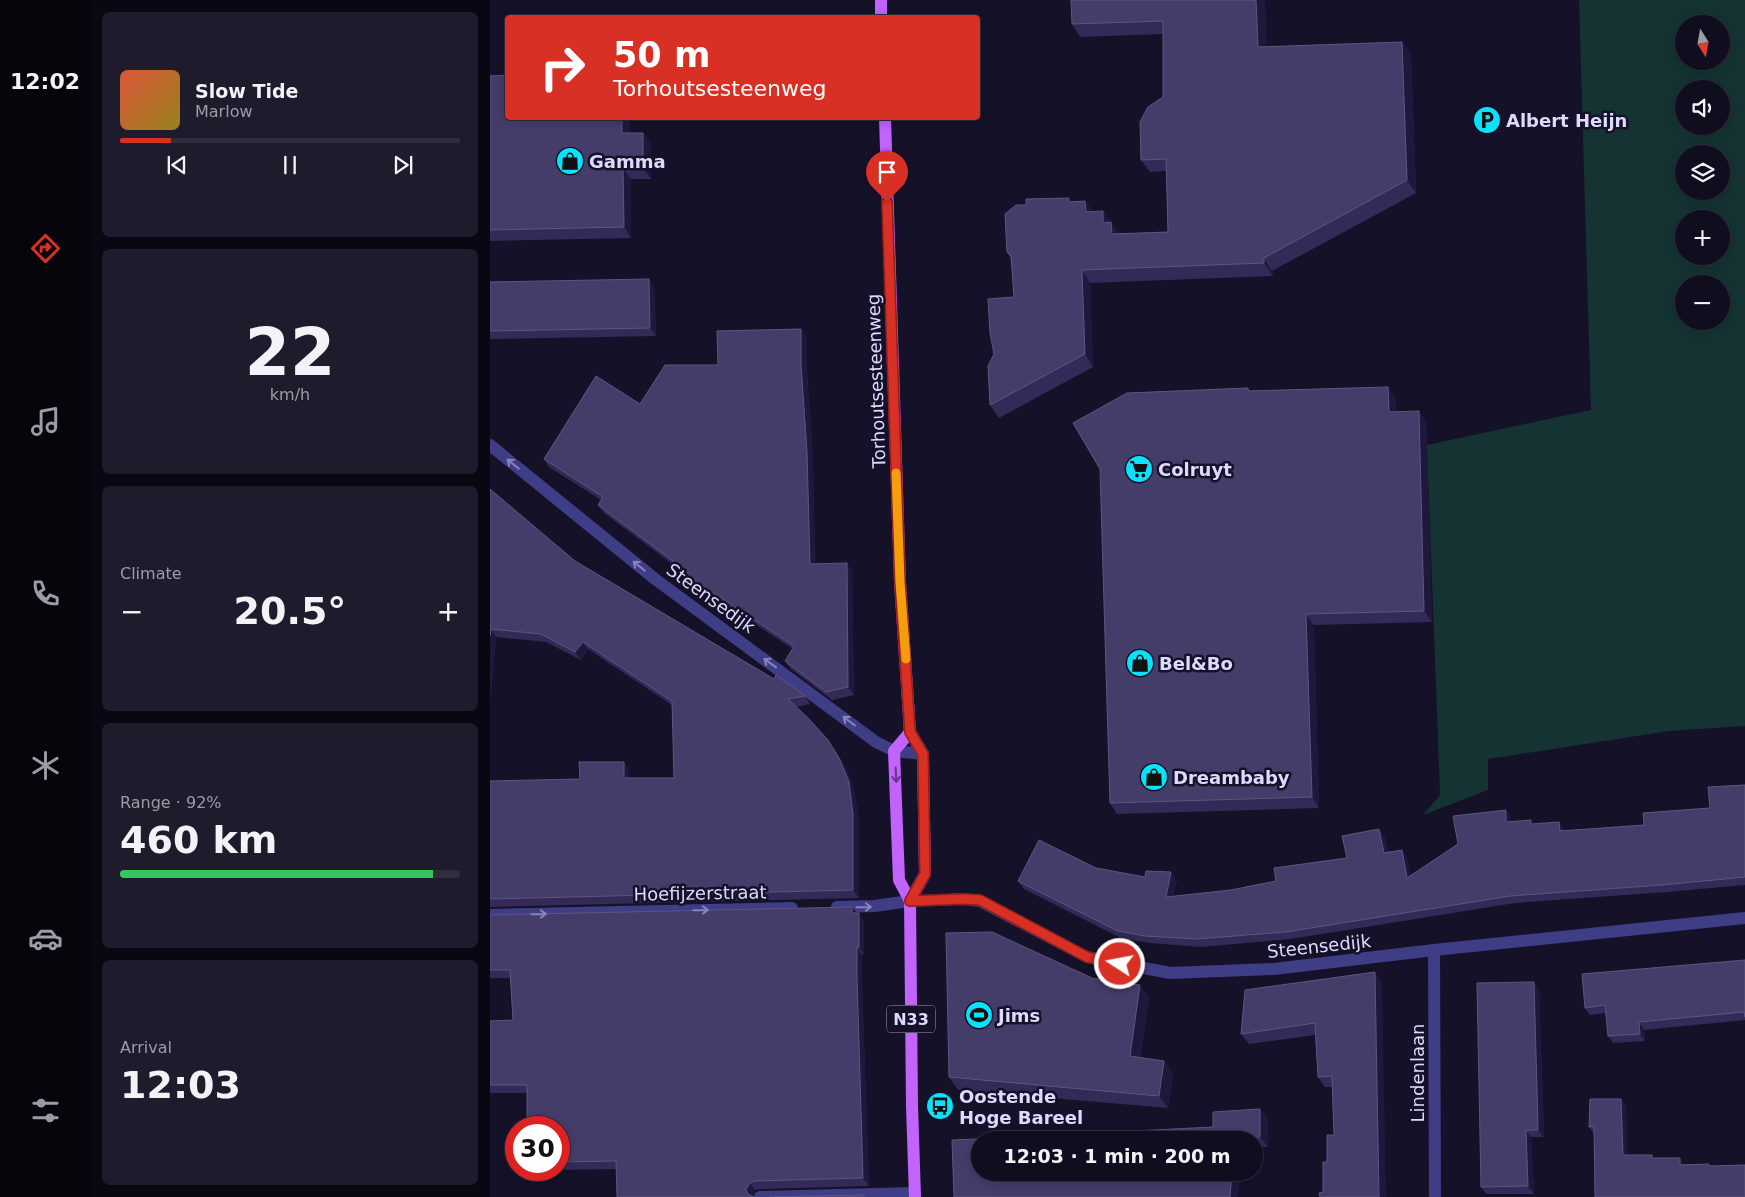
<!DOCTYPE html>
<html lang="en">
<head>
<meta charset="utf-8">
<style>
  :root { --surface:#100d1f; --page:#1e1b2c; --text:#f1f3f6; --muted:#9c9ca4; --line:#302d3d; --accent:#d93025 }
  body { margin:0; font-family:"DejaVu Sans",sans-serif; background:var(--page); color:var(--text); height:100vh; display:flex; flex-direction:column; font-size:19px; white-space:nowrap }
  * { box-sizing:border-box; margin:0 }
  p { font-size:16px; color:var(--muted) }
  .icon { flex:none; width:28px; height:28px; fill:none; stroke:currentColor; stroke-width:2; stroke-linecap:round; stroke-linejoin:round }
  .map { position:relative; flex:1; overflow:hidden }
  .sheet { display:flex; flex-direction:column; gap:12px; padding:12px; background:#090711; width:400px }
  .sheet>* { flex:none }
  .hud { position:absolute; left:15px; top:15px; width:475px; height:105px; border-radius:5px; box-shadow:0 2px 12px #0003,0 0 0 1px var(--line); background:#d93025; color:#fff; overflow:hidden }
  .needle { width:32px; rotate:169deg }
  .controls { position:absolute; left:1185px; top:15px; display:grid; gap:10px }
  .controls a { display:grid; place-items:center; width:55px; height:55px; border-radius:50%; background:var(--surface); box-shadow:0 2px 12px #0003,0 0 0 1px var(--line); font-size:25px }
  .speed { position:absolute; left:15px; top:1116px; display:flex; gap:10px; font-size:25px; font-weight:700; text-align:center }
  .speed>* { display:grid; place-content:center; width:65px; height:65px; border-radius:50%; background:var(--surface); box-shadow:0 2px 12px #0003,0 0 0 1px var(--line); line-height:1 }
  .speed .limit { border:8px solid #d22; background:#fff; color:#111 }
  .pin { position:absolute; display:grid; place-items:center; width:42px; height:42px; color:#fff; margin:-51px -21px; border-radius:50% 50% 50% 0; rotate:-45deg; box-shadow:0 0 5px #0007 }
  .pin .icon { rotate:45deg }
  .me { position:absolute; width:55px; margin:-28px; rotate:281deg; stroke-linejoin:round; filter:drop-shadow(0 0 4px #0008) }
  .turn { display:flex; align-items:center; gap:18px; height:105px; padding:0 25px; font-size:22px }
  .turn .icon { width:65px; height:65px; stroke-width:2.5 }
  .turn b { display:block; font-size:35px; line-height:42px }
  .big { font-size:38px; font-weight:800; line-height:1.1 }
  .sheet .widget { flex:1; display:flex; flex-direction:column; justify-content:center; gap:8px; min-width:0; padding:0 18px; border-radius:8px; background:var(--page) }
  .sheet .dial { align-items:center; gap:0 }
  .dial b { font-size:65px; line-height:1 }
  .song { display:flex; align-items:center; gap:15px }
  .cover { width:60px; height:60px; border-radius:8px; background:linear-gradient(135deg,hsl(10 70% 55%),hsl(50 70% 35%)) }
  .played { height:5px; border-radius:2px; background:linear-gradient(90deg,var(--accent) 15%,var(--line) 15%) }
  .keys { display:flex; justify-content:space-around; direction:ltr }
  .heat { display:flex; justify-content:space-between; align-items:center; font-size:28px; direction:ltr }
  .charge { height:8px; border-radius:4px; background:linear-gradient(90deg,#34c759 92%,var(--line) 0) }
  .trip { position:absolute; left:481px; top:1131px; width:292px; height:50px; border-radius:25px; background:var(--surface); box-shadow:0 2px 12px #0003,0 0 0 1px var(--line); font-weight:800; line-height:50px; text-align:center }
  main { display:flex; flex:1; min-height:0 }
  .tab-bar { display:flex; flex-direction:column; width:90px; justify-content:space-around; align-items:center; background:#06050c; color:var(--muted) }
  .tab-bar .icon { width:35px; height:35px }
  .tab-bar .active { color:var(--accent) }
  .tab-bar b { font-size:22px; color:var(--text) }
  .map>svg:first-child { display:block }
  .green { fill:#143332; fill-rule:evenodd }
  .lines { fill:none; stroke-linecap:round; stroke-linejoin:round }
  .minor { stroke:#403d87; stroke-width:12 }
  .major { stroke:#c263fc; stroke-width:12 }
  .wall { fill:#332a57 }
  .shaded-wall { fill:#1f183d }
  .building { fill:#453d69; stroke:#5d5680 }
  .oneway { stroke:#8784bd }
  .oneway2 { stroke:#633688 }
  .route-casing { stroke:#8d1f18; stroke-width:12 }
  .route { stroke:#d93025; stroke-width:9 }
  .slow { stroke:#f59e0b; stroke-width:9 }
  .labels { text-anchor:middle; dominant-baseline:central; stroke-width:5; stroke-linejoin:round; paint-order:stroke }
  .shield { fill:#151129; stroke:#a29ebe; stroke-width:1 }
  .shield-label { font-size:16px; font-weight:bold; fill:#dedafe }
  .poi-label { font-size:18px; font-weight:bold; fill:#dedafe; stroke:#151129; text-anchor:start }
  .street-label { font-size:18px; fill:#dedafe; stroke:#151129 }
</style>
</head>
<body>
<main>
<nav class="tab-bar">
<b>12:02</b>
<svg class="icon active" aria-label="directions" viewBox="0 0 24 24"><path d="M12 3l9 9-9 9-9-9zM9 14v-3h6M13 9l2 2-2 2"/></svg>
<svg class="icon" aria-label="music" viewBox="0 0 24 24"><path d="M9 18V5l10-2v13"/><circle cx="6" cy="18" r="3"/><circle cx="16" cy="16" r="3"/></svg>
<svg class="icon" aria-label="phone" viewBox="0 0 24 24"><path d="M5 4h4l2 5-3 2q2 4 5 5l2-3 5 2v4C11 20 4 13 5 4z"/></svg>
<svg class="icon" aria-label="climate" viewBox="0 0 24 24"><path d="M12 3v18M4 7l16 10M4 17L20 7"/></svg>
<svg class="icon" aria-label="car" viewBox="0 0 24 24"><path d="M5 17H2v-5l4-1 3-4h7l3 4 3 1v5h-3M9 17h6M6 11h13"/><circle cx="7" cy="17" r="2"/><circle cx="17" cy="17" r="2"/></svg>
<svg class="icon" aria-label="filters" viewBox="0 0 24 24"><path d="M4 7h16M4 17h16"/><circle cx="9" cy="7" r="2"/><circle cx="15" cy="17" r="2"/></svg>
</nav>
<section class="sheet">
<div class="widget">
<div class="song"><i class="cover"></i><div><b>Slow Tide</b><p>Marlow</p></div></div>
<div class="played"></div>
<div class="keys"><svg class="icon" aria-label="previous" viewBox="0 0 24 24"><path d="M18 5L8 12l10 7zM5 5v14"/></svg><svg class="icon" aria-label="pause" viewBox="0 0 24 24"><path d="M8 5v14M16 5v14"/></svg><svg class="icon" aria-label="next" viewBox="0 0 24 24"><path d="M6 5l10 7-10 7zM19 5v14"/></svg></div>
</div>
<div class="widget dial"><b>22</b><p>km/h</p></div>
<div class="widget"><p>Climate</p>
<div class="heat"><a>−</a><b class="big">20.5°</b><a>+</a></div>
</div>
<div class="widget"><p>Range · 92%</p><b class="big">460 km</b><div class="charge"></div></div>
<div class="widget"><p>Arrival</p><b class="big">12:03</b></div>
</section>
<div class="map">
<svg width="1255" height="1197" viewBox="0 0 1255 1197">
  <rect width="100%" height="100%" fill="#151129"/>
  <!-- green -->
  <path class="green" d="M1089 0H1255V726L1179 731 998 759V790L933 815 950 795 937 445 1101 410ZM1194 24H1231V61H1194ZM1194 89H1231V126H1194ZM1194 154H1231V191H1194ZM1194 219H1231V256H1194ZM1194 284H1231V321H1194Z"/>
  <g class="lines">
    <!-- minor -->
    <g class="minor">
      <polyline points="0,445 165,579 386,742 404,751 433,754"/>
      <polyline points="347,907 384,906 420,901 474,899 490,901 597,957 680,973 784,969 944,950 1255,918"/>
      <polyline points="0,915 302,908"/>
      <polyline points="944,950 945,1197"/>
      <polyline points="270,1197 425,1193"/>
    </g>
    <!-- major -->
    <g class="major">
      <polyline points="391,0 391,18"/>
      <polyline points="395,118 410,582 420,732 433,754 435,874 420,901"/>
      <polyline points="420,732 404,751 409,880 420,901 422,1106 425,1197"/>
    </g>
  </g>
  <!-- wall -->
  <g class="wall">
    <polygon points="775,0 776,47 912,42 921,55 926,193 782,271 783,276 600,283 603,367 509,418 500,405 504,354 524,297 521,259 517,252 582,202 595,201 603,212 613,211 629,234 678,232 676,171 660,172 651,160 673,97 673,34 590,37 582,24"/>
    <polygon points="0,76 18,118 140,118 140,133 153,133 161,144 161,179 141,179 141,238 0,241"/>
    <polygon points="0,282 164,286 166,336 0,339"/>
    <polygon points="317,337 317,372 323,460 325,564 362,571 364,695 342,700 301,669 295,661 303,649 186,572 180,564 181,563 114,513 108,505 111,500 59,467 54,459 150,404 228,365"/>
    <polygon points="758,388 760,391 906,398 906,412 929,411 936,422 942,622 824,625 829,808 627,814 620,803"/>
    <polygon points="0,489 85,561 284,679 315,696 320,704 306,707 344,748 356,768 364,789 369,822 369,898 0,907 0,781 90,779 139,770 139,778 184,778 182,705 98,649 91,660 56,642 6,637 0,703"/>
    <polygon points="1255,785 1255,885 1177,892 1025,903 801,939 711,947 660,943 633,939 534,889 528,881 606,868 655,877 687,880 683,896 741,890 786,881 857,858 894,836 898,852 912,850 917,857 920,875 1021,818 1021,822 1043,824 1069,822 1075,831 1154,825 1220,808"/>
    <polygon points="367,913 374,921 374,955 372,955 372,985 379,1186 270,1189 265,1190 262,1196 126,1169 69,1170 69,1128 37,1093 0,1093 0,1021 23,1020 20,978 0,978 0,915"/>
    <polygon points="1255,960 1255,1020 1154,1030 1155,1041 1123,1043 1118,1036 1116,1013 1100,1015 1095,1008"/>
    <polygon points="602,978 650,985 659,998 650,1058 674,1061 683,1073 678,1108 468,1090 459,1077"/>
    <polygon points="892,982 833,1192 837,1162 844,1135 842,1087 835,1087 828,1077 825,1035 759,1044 751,1034"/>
    <polygon points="1044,982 1049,990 1054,1134 1053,1137 1041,1137 1044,1194 996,1194 991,1187"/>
    <polygon points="1131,1099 1136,1106 1137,1155 1162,1155 1164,1158 1195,1165 1219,1164 1221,1166 1105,1197 1104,1134 1099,1127"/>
    <polygon points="770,1109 778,1119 778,1147 768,1147 769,1173 750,1173 748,1197 464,1197 490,1172 765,1172 765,1140 563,1140 723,1127"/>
  </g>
  <!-- shaded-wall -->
  <g class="shaded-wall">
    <polygon points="766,0 775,0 777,59 768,47"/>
    <polygon points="912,42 921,55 926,193 917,180"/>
    <polygon points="132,118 140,118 140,144 132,133"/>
    <polygon points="153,133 161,144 161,179 153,168"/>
    <polygon points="133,168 141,179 141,238 134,227"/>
    <polygon points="595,201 604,213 596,212"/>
    <polygon points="613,211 630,234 630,246 613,223"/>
    <polygon points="774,258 782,271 783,276 774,263"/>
    <polygon points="592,270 600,283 603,367 595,354"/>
    <polygon points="159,279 164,286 166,336 160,328"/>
    <polygon points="311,329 317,337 317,372 323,460 325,572 320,564 311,364"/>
    <polygon points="898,387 906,398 907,423 899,412"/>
    <polygon points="929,411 936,422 942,622 934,611"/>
    <polygon points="357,563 362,571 364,695 358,687"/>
    <polygon points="816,614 824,625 829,808 822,797"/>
    <polygon points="1,629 6,637 0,703 0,636"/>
    <polygon points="93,642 98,649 91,660 85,652"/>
    <polygon points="338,740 356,768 364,789 369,822 369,898 363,890"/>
    <polygon points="134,762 139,770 140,786 134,778"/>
    <polygon points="1016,810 1021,818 1022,830 1016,822"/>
    <polygon points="1069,822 1074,830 1075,839 1070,831"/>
    <polygon points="889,829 894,836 899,860 894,853"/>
    <polygon points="912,850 917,857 922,885 917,878"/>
    <polygon points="681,872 687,880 681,904 676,897"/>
    <polygon points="362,907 368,914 362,913"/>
    <polygon points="369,913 374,921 374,955 369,947"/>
    <polygon points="367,947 372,955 372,985 379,1186 373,1178 367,977"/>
    <polygon points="885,972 892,982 896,1197 889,1197"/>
    <polygon points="1044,982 1049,990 1054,1134 1053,1137 1048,1130"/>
    <polygon points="650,985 659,998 648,1069 640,1056"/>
    <polygon points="1149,1022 1154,1030 1155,1041 1150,1034"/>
    <polygon points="674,1061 683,1073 678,1108 669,1096"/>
    <polygon points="1131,1099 1136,1106 1138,1162 1133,1155"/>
    <polygon points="770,1109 778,1119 778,1147 770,1137"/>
    <polygon points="1036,1130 1041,1137 1044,1194 1038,1186"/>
    <polygon points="765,1142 768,1147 769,1173 765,1168"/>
    <polygon points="1190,1158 1195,1166 1190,1165"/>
    <polygon points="742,1172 750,1172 750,1173 748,1197 740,1197"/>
    <polygon points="260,1183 265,1190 262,1197 258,1194 256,1189"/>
  </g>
  <!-- building -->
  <g class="building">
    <polygon points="581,0 766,0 768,47 912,42 917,180 774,258 774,263 592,270 595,354 500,405 498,366 504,354 500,333 498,299 524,297 521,256 517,252 515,214 526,205 536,205 536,199 579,198 579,202 595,201 596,212 613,211 613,223 621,222 622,234 678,232 676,159 651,160 650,122 658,107 673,97 673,21 582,24"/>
    <polygon points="18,75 18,118 132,118 132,133 153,133 153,168 133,168 134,227 0,230 0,76"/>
    <polygon points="159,279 160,328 0,331 0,282"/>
    <polygon points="311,329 311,364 317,452 320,564 357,563 358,687 336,692 295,661 304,646 180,564 183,561 108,505 113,497 54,459 106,376 150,404 175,365 228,365 227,331"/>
    <polygon points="898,387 899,412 929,411 934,611 816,614 822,797 620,803 610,469 583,423 637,393 758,388 758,391"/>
    <polygon points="0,489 85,561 284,679 286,675 315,696 298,699 318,718 338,740 350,760 359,782 363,814 363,890 0,899 0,781 90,779 89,762 134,762 134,778 184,778 182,701 93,642 85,652 51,634 1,629 0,636"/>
    <polygon points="1255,785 1255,877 1172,885 1020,896 796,932 706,939 655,936 628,931 528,881 549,840 606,868 655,877 656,871 681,872 676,897 741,890 786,881 784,868 857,858 852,836 889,829 894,853 912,850 917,878 968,844 963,816 1016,810 1016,822 1041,820 1041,824 1069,822 1070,831 1154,825 1153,813 1220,808 1218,787"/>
    <polygon points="362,907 362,913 369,913 369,947 367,947 367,977 373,1178 264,1181 260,1183 256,1189 258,1194 264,1197 127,1197 126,1161 69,1162 69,1128 37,1128 37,1085 0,1085 0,1021 23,1020 20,970 0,970 0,915"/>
    <polygon points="502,932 602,978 650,985 640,1056 674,1061 669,1096 459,1077 456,933"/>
    <polygon points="1255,960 1255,1017 1254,1012 1149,1022 1150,1034 1118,1036 1115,1005 1095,1008 1092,974"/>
    <polygon points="885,972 889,1197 830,1197 829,1193 833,1192 833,1162 837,1162 837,1135 844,1135 842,1076 828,1077 825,1023 751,1034 755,990"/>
    <polygon points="1044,982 1048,1127 1048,1130 1036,1130 1038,1186 991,1187 987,983"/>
    <polygon points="1100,1099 1131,1099 1133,1155 1162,1155 1162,1158 1190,1158 1190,1165 1219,1164 1219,1166 1255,1165 1255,1197 1105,1197 1104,1126 1099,1127"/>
    <polygon points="770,1109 770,1137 761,1137 761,1140 563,1140 563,1135 723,1127 723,1112"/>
    <polygon points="507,1138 507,1140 490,1140 490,1172 742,1172 740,1197 464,1197 462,1140"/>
    <polygon points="374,1195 374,1197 279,1197"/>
  </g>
  <!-- one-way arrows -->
  <defs><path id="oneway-shaft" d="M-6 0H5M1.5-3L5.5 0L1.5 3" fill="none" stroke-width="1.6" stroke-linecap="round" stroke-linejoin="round" transform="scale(1.25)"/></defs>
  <g class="oneway">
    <use href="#oneway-shaft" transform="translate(23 464) rotate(-141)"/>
    <use href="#oneway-shaft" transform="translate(149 566) rotate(-141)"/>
    <use href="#oneway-shaft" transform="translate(280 663) rotate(-144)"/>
    <use href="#oneway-shaft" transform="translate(359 721) rotate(-143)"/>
    <use href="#oneway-shaft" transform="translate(374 907) rotate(-1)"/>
    <use href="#oneway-shaft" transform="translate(211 910) rotate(-1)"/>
    <use href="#oneway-shaft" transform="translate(49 914) rotate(-1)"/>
  </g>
  <use class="oneway2" href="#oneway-shaft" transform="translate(406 775) rotate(87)"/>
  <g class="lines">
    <!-- route casing -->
    <g class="route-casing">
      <polyline id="route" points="397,202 410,582 420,732 433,754 435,874 420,901 474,899 490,900 597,957 630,964"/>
    </g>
    <!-- route -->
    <use href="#route" class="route"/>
    <!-- slow -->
    <polyline class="slow" points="406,473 410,582 416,659"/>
  </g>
  <!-- icons -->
  <defs>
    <g id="parking-disc" transform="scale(1.4375)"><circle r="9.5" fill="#0ae2fa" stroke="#151129"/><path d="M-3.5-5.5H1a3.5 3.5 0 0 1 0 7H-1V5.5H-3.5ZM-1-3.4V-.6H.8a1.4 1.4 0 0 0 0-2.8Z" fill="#111"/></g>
    <g id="shop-disc" transform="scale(1.4375)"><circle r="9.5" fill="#0ae2fa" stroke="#151129"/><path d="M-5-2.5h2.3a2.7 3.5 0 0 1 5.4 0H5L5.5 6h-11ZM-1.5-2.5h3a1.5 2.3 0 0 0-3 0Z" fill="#111"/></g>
    <g id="supermarket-disc" transform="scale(1.4375)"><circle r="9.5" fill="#0ae2fa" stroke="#151129"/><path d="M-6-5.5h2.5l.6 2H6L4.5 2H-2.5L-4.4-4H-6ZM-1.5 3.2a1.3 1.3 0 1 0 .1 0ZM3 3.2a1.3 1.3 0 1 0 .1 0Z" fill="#111"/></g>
    <g id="stadium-disc" transform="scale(1.4375)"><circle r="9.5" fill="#0ae2fa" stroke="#151129"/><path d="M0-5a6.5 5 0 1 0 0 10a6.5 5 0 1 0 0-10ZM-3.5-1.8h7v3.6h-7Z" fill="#111"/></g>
    <g id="bus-disc" transform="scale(1.4375)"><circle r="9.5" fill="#0ae2fa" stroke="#151129"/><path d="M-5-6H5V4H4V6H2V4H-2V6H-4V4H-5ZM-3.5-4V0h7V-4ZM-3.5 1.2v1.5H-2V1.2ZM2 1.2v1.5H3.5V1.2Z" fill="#111"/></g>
  </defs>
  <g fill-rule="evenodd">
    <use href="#parking-disc" x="997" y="120"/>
    <use href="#shop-disc" x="80" y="161"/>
    <use href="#supermarket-disc" x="649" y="469"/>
    <use href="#shop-disc" x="650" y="663"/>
    <use href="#shop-disc" x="664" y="777"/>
    <use href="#stadium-disc" x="489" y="1015"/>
    <use href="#bus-disc" x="450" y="1106"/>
  </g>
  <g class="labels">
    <!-- shield labels -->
    <rect class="shield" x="397" y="1005.5" width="48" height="27" rx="4"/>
    <g class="shield-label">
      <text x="421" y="1019">N33</text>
    </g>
    <!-- poi labels -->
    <g class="poi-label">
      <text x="1016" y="120">Albert Heijn</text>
      <text x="99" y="161">Gamma</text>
      <text x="668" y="469">Colruyt</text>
      <text x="669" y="663">Bel&amp;Bo</text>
      <text x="683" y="777">Dreambaby</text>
      <text x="508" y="1015">Jims</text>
      <text x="469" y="1096">Oostende<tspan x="469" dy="21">Hoge Bareel</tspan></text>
    </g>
    <!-- street labels -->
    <g class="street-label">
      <text transform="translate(386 381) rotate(-92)">Torhoutsesteenweg</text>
      <text transform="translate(221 598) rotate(36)">Steensedijk</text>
      <text transform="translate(210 893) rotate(-1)">Hoefijzerstraat</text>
      <text transform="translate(829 946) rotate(-6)">Steensedijk</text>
      <text transform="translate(927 1073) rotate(-90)">Lindenlaan</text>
    </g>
  </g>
</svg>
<div class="controls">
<a><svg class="needle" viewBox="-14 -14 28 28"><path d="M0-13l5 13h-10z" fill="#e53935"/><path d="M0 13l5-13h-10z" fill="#9c9ca4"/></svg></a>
<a><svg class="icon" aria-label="sound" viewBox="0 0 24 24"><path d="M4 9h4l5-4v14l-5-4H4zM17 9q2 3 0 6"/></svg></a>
<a><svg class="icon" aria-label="layers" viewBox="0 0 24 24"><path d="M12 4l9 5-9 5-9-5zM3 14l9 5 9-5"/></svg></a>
<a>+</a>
<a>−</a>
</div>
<div class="speed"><div class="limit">30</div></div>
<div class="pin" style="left:397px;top:202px;background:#d93025"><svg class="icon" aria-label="arrive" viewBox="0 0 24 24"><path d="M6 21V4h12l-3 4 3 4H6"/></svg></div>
<svg class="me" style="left:630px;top:964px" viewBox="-20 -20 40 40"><circle r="17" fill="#d93025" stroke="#fff" stroke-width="3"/><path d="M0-11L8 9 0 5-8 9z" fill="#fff"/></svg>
<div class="trip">12:03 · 1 min · 200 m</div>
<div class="hud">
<div class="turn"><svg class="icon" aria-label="right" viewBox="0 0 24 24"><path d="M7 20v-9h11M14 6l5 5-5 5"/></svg><div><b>50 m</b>Torhoutsesteenweg</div></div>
</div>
</div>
</main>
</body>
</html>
